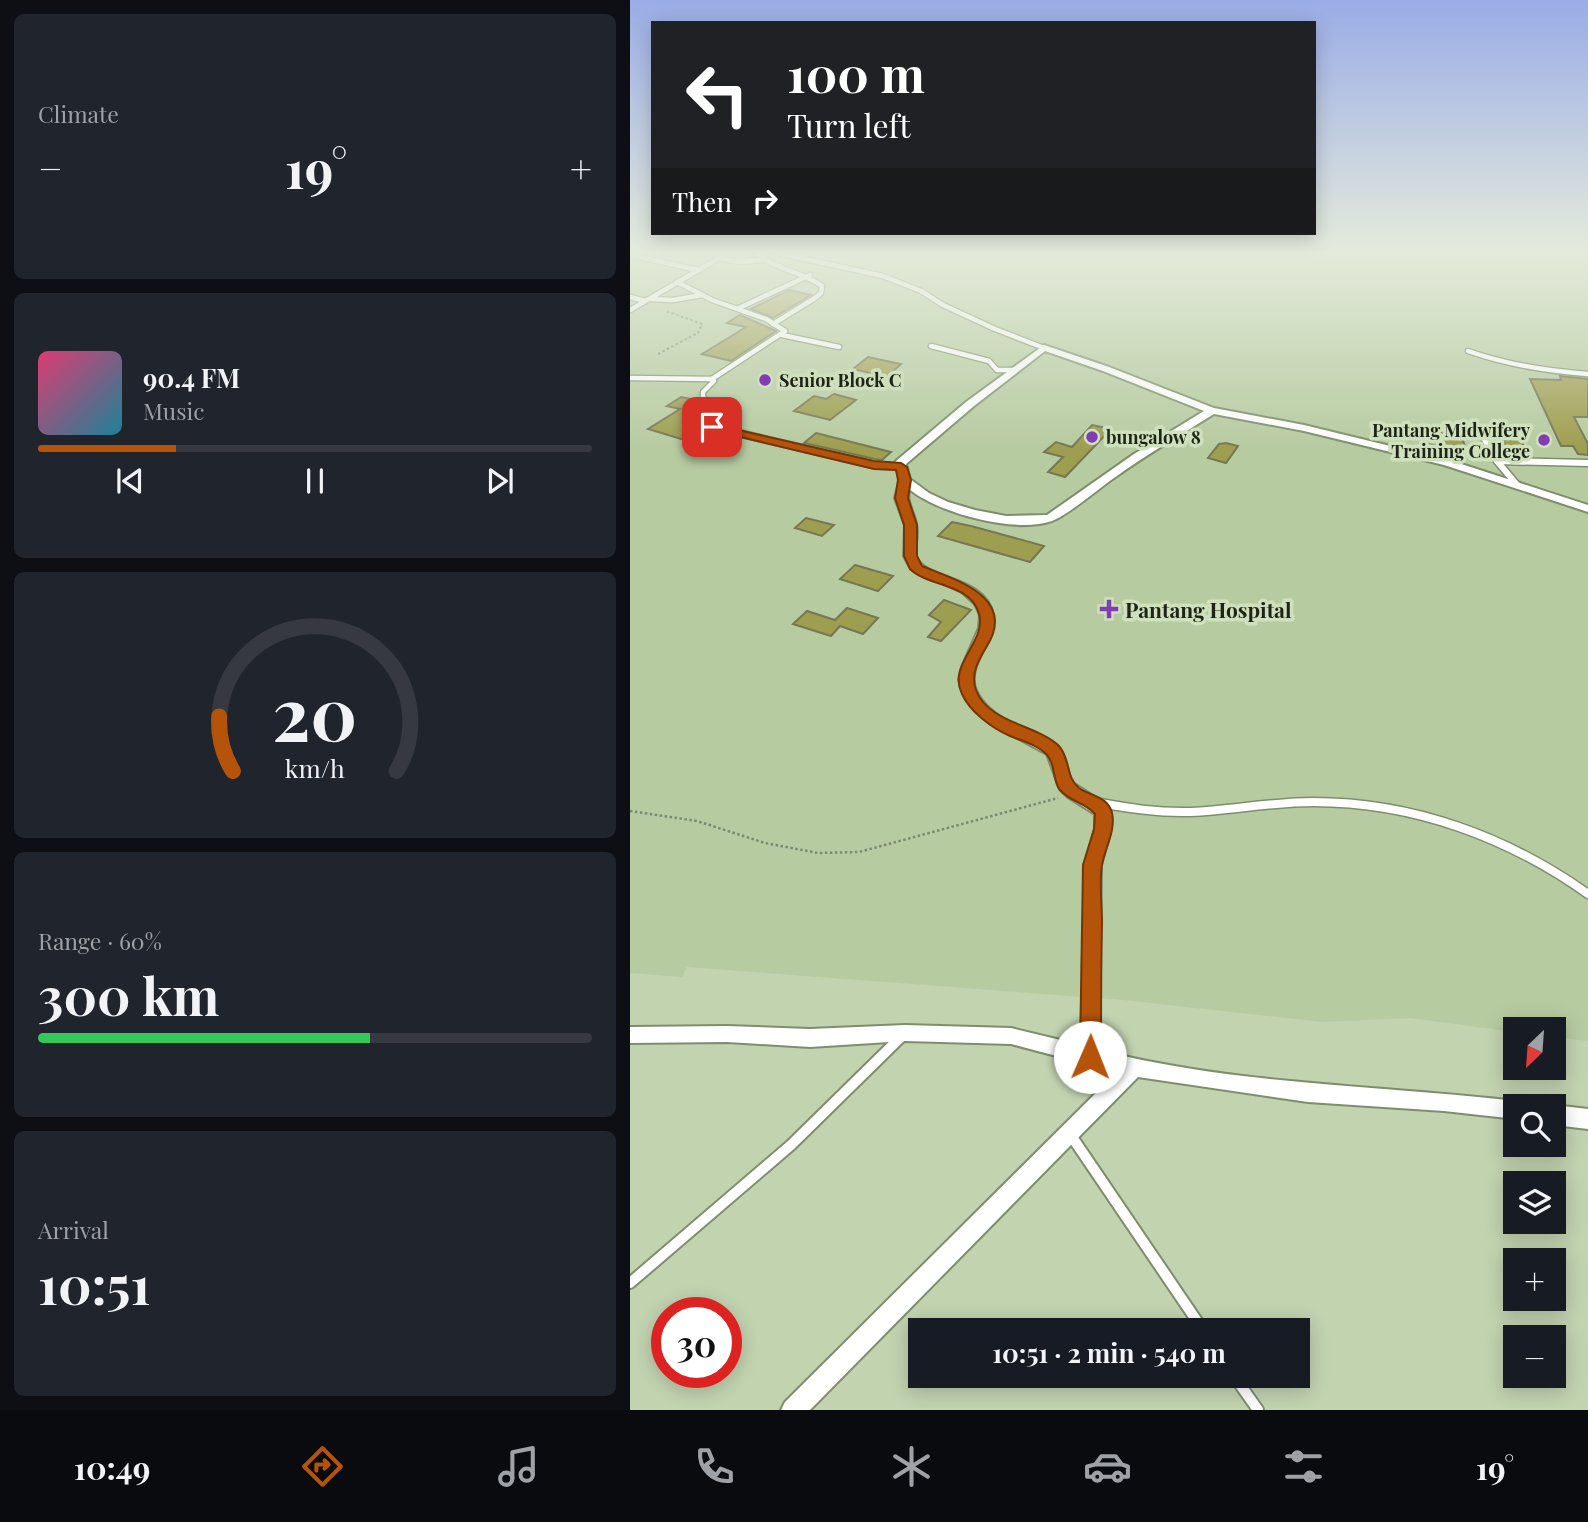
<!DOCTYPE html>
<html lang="en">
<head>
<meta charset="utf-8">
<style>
  :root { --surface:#171b24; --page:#20242c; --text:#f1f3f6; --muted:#9ea1a6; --line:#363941; --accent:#b45309 }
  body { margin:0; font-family:"Playfair Display",serif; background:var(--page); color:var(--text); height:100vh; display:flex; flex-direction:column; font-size:26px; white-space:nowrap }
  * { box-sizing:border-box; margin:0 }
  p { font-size:23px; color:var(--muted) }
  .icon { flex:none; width:38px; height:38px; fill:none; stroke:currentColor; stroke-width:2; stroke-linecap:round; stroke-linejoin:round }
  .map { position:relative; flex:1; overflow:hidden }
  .sheet { display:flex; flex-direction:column; gap:14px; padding:14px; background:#0d0f14; width:630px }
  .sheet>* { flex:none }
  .guide { position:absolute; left:21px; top:21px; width:665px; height:214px; border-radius:0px; box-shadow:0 4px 18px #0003; background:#202124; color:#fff; overflow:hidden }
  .needle { width:46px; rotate:205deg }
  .fabs { position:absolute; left:873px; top:1017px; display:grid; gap:14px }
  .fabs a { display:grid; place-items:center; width:63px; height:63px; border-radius:0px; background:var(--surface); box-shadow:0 4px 18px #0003; font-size:35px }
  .speed { position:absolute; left:21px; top:1297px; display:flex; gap:14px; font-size:35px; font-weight:700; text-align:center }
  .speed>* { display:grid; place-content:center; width:91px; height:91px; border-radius:50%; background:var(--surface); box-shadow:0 4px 18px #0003; line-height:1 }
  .speed .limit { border:10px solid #d22; background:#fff; color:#111 }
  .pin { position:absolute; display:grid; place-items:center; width:60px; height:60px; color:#fff; margin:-30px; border-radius:14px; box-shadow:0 4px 10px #0006 }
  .me { position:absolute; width:77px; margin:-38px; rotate:1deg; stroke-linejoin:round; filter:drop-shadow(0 0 5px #0008) }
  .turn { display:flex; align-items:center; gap:24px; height:147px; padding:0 21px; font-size:32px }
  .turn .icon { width:91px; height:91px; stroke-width:2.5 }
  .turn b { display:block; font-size:49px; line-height:60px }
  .then { display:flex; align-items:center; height:66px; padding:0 21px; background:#0003; gap:14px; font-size:26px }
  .big { font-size:52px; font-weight:700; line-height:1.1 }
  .sheet .widget { flex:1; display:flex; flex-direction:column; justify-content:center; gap:10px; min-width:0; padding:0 24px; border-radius:10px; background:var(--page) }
  .sheet .dial { align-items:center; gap:0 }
  .dial svg { height:182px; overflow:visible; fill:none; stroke:var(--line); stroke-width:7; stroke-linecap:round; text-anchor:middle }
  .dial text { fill:var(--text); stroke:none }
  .song { display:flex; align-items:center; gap:21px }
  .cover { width:84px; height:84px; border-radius:10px; background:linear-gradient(135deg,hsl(340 70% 55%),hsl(190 70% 35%)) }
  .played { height:7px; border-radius:4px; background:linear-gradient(90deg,var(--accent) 25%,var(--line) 25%) }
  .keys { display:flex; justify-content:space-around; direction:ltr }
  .heat { display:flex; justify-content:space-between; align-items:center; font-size:38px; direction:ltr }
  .charge { height:10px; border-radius:5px; background:linear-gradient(90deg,#34c759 60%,var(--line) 0) }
  .trip { position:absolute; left:278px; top:1318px; width:402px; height:70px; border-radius:0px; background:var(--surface); box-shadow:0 4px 18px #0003; font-weight:700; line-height:70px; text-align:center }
  .tabs { display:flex; height:112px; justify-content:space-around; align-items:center; background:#090b0e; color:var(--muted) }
  .tabs .icon { width:49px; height:49px }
  .tabs .active { color:var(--accent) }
  .tabs b { font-size:32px; color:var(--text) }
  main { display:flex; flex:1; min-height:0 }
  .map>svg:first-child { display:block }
  .built { fill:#b7cba1 }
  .building { fill:#9e9e51; stroke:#767753; stroke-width:2 }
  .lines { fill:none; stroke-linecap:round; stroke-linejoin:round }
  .lane-far3-casing { stroke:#7e8e6d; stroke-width:7 }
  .lane-far2-casing { stroke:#7e8e6d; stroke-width:9 }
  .lane-far1-casing { stroke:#7e8e6d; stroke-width:11 }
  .lane-casing { stroke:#7e8e6d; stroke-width:14 }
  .street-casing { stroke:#7e8e6d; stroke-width:4 }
  .path-far1 { stroke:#7c896f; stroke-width:2; stroke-dasharray:2.5 2.5; stroke-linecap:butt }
  .path { stroke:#7c896f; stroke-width:2.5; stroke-dasharray:2.5 2.5; stroke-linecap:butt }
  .lane-far3 { stroke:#fff; stroke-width:4.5 }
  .lane-far2 { stroke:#fff; stroke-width:6 }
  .lane-far1 { stroke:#fff; stroke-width:8 }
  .lane { stroke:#fff; stroke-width:10 }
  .street { fill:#fff; fill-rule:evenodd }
  .route { fill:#b45309; stroke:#753606; stroke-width:2 }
  .poi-dot { fill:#813db1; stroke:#cfe0bd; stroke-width:2.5 }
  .labels { text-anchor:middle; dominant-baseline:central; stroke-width:7; stroke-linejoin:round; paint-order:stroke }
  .far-poi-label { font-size:18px; font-weight:bold; fill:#1e2417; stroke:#cfe0bd; text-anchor:start }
  .poi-label { font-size:21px; font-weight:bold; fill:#1e2417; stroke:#cfe0bd; text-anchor:start }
</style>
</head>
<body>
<main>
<section class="sheet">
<div class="widget"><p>Climate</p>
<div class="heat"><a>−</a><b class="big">19°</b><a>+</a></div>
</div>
<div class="widget">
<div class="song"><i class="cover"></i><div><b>90.4 FM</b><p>Music</p></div></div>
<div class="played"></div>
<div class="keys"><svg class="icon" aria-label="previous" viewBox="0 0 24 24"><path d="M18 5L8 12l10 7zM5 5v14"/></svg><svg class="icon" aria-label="pause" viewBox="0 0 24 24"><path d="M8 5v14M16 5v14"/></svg><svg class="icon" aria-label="next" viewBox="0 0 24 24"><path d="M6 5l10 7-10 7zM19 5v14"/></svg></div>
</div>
<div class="widget dial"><svg viewBox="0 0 100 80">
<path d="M14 69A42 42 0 1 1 86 69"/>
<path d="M14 69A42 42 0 0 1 8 45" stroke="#b45309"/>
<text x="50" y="56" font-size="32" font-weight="700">20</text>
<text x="50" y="72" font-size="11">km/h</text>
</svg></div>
<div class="widget"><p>Range · 60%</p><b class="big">300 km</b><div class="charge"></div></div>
<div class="widget"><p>Arrival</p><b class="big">10:51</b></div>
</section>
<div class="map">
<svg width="958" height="1410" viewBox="0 0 958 1410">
  <rect width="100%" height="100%" fill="#c2d3b0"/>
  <!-- built -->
  <polygon class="built" points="0,251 958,251 958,1041 924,1037 924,1029 886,1029 885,1032 780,1018 693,1022 493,1000 57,967 52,977 0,973"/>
  <!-- building -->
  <g class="building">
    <polygon points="159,290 181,295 143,318 121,309"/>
    <polygon points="110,315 146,331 101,361 72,354 116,327 97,323"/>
    <polygon points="238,357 271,364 257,377 223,369"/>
    <polygon points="930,376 958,379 958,417 944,417 958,444 958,455 948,454 943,446 931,446 900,379 931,380"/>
    <polygon points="204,394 226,400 200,420 164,411 184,396 196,399"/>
    <polygon points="51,397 70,401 62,409 76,414 59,427 99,439 84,449 18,429 50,409 37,406"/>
    <polygon points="462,425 481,429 435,477 418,472 433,457 414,452 426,442 442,447"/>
    <polygon points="791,432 830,433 835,446 795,445"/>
    <polygon points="186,433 261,452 252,460 245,459 174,443"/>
    <polygon points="870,433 888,433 897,453 878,452"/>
    <polygon points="596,443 608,446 596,463 578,458 589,444"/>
    <polygon points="176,518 204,525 192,536 165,528"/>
    <polygon points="322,522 341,526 414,546 400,562 308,536"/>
    <polygon points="225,565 263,576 248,591 210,579"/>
    <polygon points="314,600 341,610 311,641 298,637 311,622 299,615"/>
    <polygon points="217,608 248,618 233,634 210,626 201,636 163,624 177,611 205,620"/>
  </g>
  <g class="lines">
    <!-- lane-far3 casing -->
    <g class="lane-far3-casing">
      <g id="lane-far3">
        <path d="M125 251C144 270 171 271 192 286L191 293 185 298 143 324"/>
        <polyline points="139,251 253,276 291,291 313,305 365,329 414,348"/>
        <polyline points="1,253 15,251"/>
        <polyline points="0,255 68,270"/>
        <polyline points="88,258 110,262 132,260"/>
        <polyline points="47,282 82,300 136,319 155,331 82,379"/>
        <polyline points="0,297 15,301"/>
        <polyline points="21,299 43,300 72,295"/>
        <polyline points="109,308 180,275"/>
        <polyline points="0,310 101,251"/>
        <polyline points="152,335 209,347"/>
        <polyline points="301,346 359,361 367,370 385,370"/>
        <path d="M838 351C878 365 916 371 958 374"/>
        <polyline points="0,378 82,379 84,381 73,392 73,397 83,410 76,425 116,434"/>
      </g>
    </g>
    <!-- lane-far2 casing -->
    <g class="lane-far2-casing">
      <g id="lane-far2">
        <polyline points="108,433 244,465 271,467"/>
        <polyline points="854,438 867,461 887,485"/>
        <polyline points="867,461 958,463"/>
      </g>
    </g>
    <!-- lane-far1 casing -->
    <g class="lane-far1-casing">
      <path id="lane-far1" d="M465 802C497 808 528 813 561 812 602 810 642 802 683 802 783 802 878 837 958 894"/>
    </g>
    <!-- lane casing -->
    <g class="lane-casing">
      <g id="lane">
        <polyline points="440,1134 573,1330"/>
        <polyline points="0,1283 161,1145 272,1036"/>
        <polyline points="604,1376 628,1410"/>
      </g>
    </g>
    <!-- street casing -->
    <g class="street-casing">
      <g id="street">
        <path d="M414 345 479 367 584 408 674 425 822 461 958 505V512L814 465 674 431 584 414C550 435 516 455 484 478 468 489 438 515 422 521 385 534 308 513 279 489 276 503 284 511 286 524 289 534 284 546 286 556 292 580 356 575 363 615 368 643 330 667 349 696 358 711 379 723 395 730 407 735 420 738 428 747 437 757 437 770 441 782L474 803 481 812V829L471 865 469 1050C605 1085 747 1085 886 1101L894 1106H886V1119L814 1111 678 1102 508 1077 180 1410H151L155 1402 487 1072 381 1044 275 1041 180 1047 97 1042 0 1043V1027L97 1026 180 1029 275 1025 381 1028 451 1045 455 865 465 829V814L438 797 430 789 417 754 360 723 343 708 333 693 329 680 332 667 349 628 350 615 345 604 332 592 281 569 274 556 275 525 265 498 270 480 265 463 266 461 336 402ZM415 351 473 371 574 411 504 454 417 515 376 516 345 510 318 502 299 493 280 479 276 464 344 406Z"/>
        <polygon points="924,1105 958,1109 958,1129 924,1125"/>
      </g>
    </g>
    <!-- path-far1 -->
    <polyline class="path-far1" points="28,354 68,333 72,324 36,311"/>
    <!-- path -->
    <polyline class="path" points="0,811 67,821 135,843 188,853 229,852 428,798"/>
    <!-- lane-far3 -->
    <use href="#lane-far3" class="lane-far3"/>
    <!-- lane-far2 -->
    <use href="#lane-far2" class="lane-far2"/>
    <!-- lane-far1 -->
    <use href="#lane-far1" class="lane-far1"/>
    <!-- lane -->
    <use href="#lane" class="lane"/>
    <!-- street -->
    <use href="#street" class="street"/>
  </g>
  <!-- sky -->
  <linearGradient id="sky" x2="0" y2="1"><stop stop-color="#99ace6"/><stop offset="0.56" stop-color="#e4ebdb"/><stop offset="1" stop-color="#e4ebdb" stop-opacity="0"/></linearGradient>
  <rect width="958" height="448" fill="url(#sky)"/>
  <!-- route -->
  <path class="route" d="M82 424 244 461 271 463 277 467 281 480 278 498 287 525V556L292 566C326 580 387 597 357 646 349 659 340 674 346 690 358 723 408 725 429 746 440 758 436 778 449 788 460 796 478 796 482 813 486 830 475 848 472 865 469 883 472 904 472 923 471 968 471 1012 471 1057L468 1064 460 1067 453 1064 450 1057 453 865 464 829 465 814C455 802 440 802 430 790 422 780 426 765 417 755 408 745 392 741 380 736 362 728 340 712 332 694 317 664 357 642 349 614 341 583 298 587 280 569L274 556V525L265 498 268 480 266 470 244 469 77 429V425Z"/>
  <!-- markers -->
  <g class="poi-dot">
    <circle cx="135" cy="380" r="7"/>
    <circle cx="462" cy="437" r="7"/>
    <circle cx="914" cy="440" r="7"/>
    <path d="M475.5 598.5h7v7h7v7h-7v7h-7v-7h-7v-7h7z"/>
  </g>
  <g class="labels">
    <!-- far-poi labels -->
    <g class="far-poi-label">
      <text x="149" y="380">Senior Block C</text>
      <text x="900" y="430" text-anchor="end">Pantang Midwifery<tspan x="900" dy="21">Training College</tspan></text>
      <text x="476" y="437">bungalow 8</text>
    </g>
    <!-- poi labels -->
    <g class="poi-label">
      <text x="495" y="609">Pantang Hospital</text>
    </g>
  </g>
</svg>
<div class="fabs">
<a><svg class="needle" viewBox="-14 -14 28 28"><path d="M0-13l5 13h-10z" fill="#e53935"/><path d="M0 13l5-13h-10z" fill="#9ea1a6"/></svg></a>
<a><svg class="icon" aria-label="search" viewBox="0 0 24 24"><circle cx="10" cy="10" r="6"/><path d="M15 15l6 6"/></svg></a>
<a><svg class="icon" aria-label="layers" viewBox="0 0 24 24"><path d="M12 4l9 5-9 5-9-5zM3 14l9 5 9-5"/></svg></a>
<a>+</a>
<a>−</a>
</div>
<div class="speed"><div class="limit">30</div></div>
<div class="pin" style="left:82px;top:427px;background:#d93025"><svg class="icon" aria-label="arrive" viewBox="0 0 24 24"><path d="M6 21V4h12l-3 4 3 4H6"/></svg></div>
<svg class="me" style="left:460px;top:1057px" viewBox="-20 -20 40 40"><circle r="19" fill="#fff"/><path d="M0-13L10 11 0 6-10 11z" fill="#b45309"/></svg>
<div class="trip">10:51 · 2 min · 540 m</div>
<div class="guide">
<div class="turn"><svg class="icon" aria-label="left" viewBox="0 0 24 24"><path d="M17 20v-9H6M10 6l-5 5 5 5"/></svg><div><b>100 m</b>Turn left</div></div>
<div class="then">Then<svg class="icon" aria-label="right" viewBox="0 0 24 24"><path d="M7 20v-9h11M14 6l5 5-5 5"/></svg></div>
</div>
</div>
</main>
<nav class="tabs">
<b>10:49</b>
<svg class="icon active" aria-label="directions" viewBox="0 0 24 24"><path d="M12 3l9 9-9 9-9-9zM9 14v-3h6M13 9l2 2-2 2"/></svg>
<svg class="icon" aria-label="music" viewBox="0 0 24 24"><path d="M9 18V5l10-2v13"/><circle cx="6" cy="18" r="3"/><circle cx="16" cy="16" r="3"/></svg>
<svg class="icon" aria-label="phone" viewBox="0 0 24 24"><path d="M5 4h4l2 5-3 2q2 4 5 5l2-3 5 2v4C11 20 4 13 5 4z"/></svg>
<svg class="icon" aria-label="climate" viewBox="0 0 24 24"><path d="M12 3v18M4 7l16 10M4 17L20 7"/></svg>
<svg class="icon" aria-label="car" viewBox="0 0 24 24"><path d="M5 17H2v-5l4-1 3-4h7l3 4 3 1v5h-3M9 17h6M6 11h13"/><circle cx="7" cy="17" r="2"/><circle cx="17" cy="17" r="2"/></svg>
<svg class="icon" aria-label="filters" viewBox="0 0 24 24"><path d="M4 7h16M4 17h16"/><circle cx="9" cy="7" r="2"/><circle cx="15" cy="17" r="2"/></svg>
<b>19°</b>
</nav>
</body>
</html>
